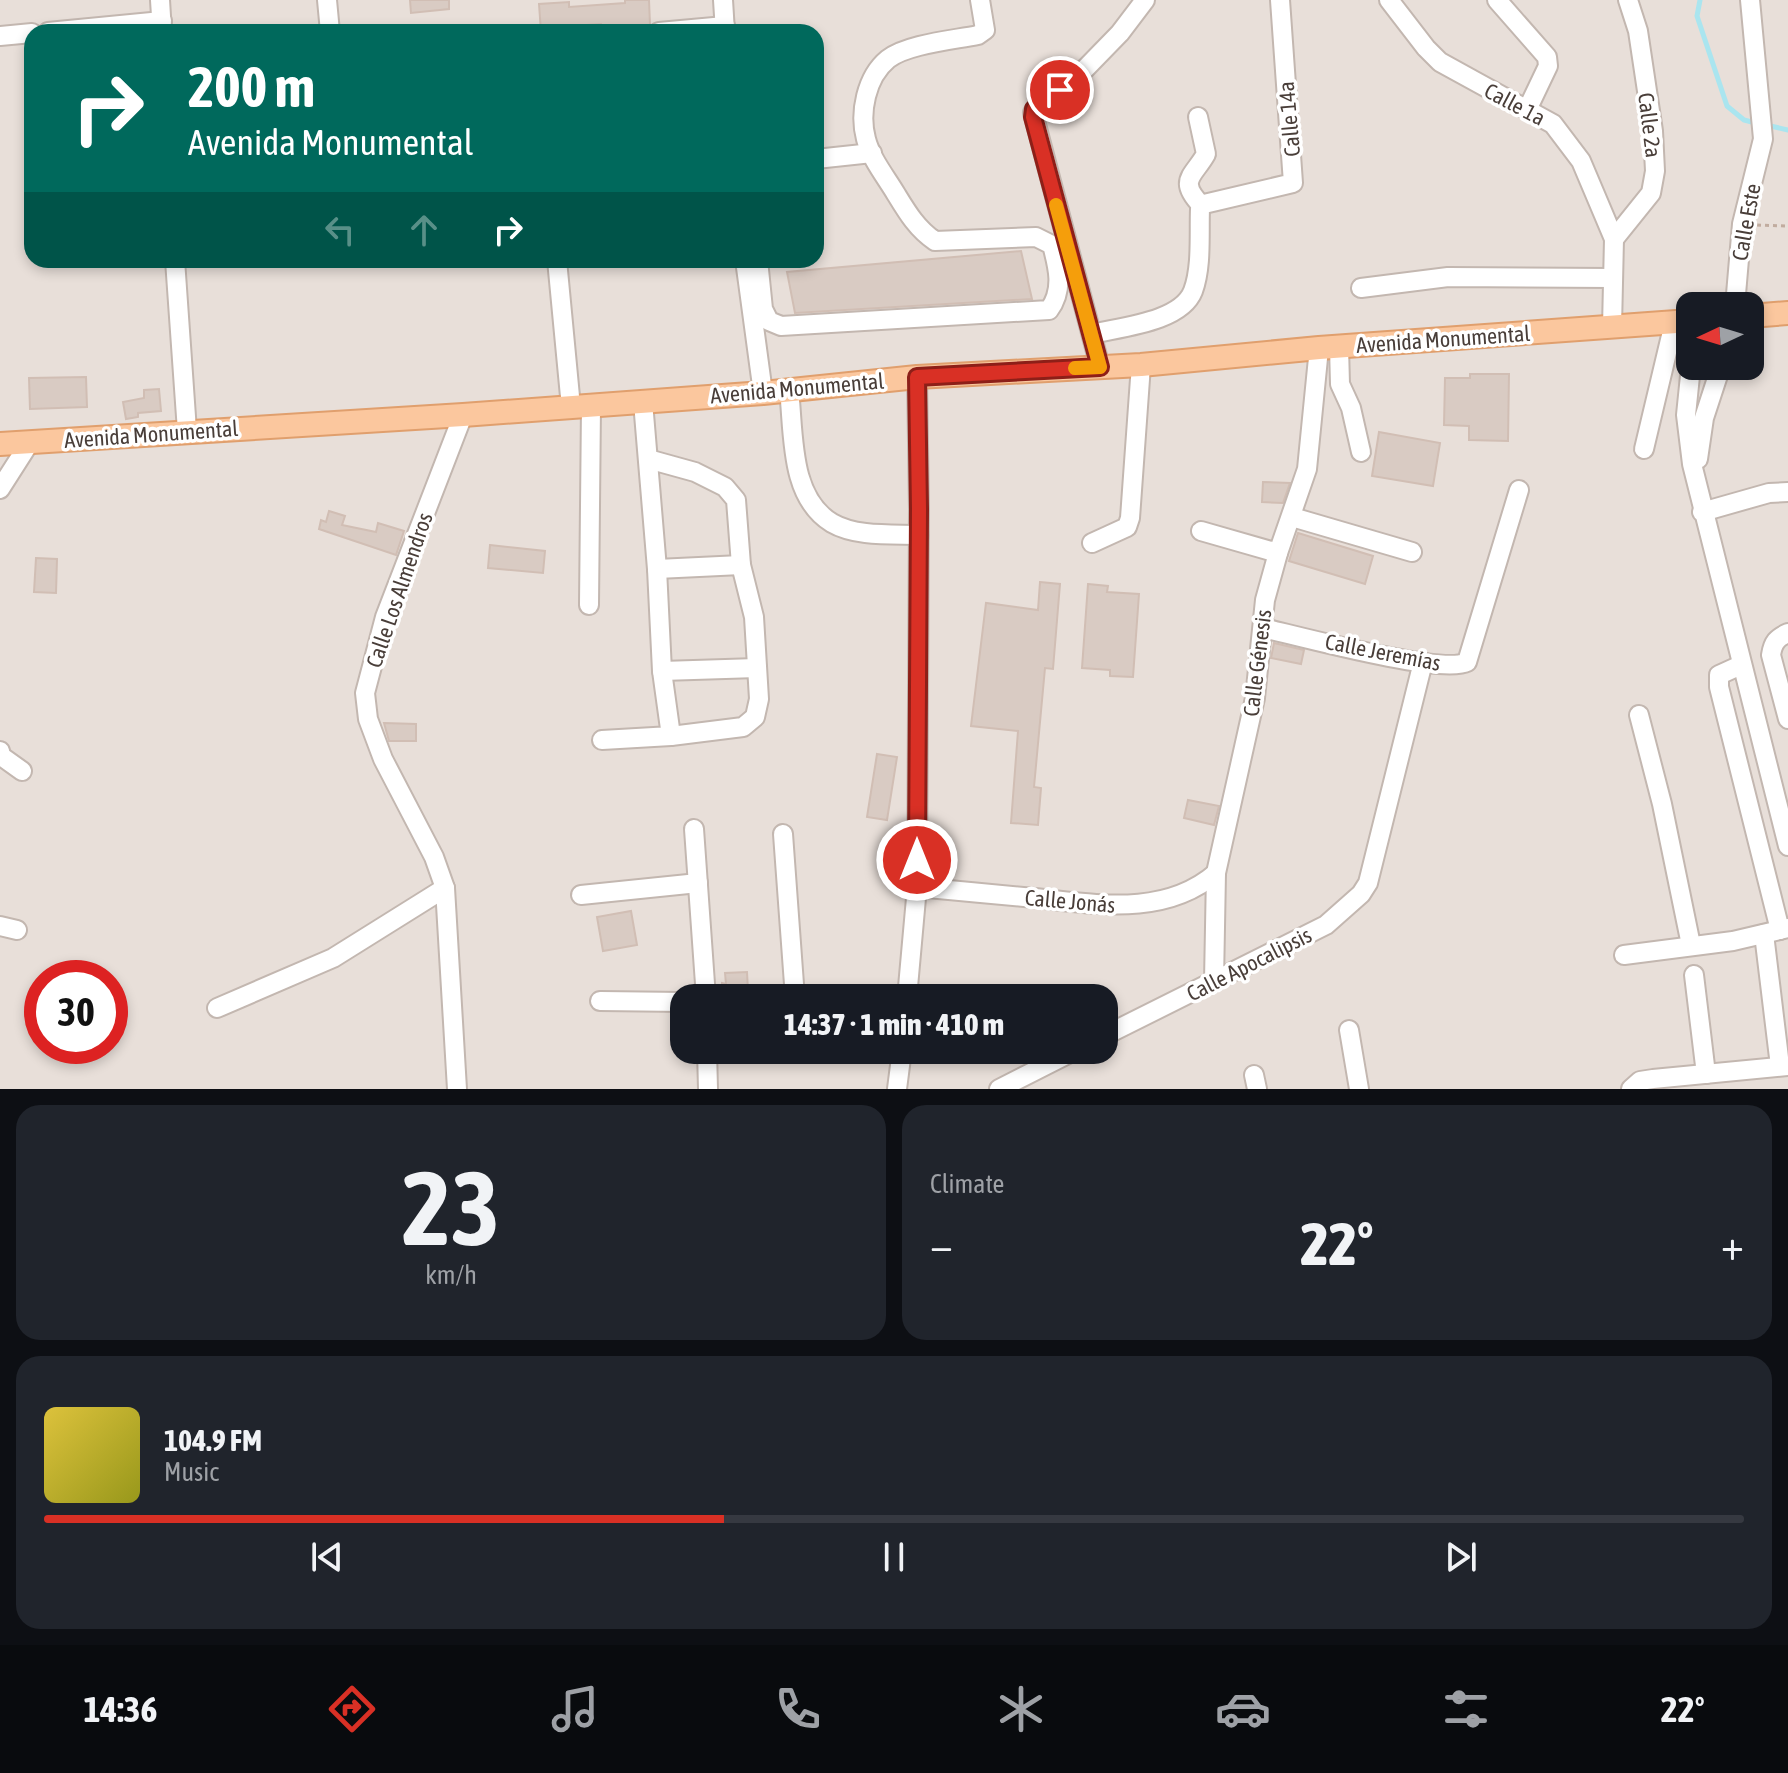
<!DOCTYPE html>
<html lang="en">
<head>
<meta charset="utf-8">
<style>
  :root { --surface:#171b24; --page:#20242c; --text:#f1f3f6; --muted:#9ea1a6; --line:#363941; --accent:#d93025 }
  body { margin:0; font-family:"Asap Condensed",sans-serif; background:var(--page); color:var(--text); height:100vh; display:flex; flex-direction:column; font-size:30px; white-space:nowrap }
  * { box-sizing:border-box; margin:0 }
  p { font-size:26px; color:var(--muted) }
  .icon { flex:none; width:44px; height:44px; fill:none; stroke:currentColor; stroke-width:2; stroke-linecap:round; stroke-linejoin:round }
  .map { position:relative; height:1089px; overflow:hidden }
  .sheet { display:flex; flex-direction:column; gap:16px; padding:16px; background:#0d0f14; flex:1 }
  .sheet>* { flex:none }
  .banner { position:absolute; left:24px; top:24px; width:800px; height:244px; border-radius:24px; box-shadow:0 4px 12px #0003; background:#00695c; color:#fff; overflow:hidden }
  .needle { width:52px; rotate:266deg }
  .fabs { position:absolute; left:1676px; top:292px; display:grid; gap:16px }
  .fabs a { display:grid; place-items:center; width:88px; height:88px; border-radius:16px; background:var(--surface); box-shadow:0 4px 12px #0003; font-size:40px }
  .speed { position:absolute; left:24px; top:960px; display:flex; gap:16px; font-size:40px; font-weight:700; text-align:center }
  .speed>* { display:grid; place-content:center; width:104px; height:104px; border-radius:50%; background:var(--surface); box-shadow:0 4px 12px #0003; line-height:1 }
  .speed .limit { border:12px solid #d22; background:#fff; color:#111 }
  .pin { position:absolute; display:grid; place-items:center; width:68px; height:68px; color:#fff; margin:-34px; border:4px solid #fff; border-radius:50%; box-shadow:0 2px 8px #0007 }
  .me { position:absolute; width:88px; margin:-44px; rotate:0deg; stroke-linejoin:round; filter:drop-shadow(0 0 6px #0008) }
  .turn { display:flex; align-items:center; gap:28px; height:168px; padding:0 32px; font-size:36px }
  .turn .icon { width:104px; height:104px; stroke-width:2.5 }
  .turn b { display:block; font-size:56px; line-height:68px }
  .lanes { display:flex; align-items:center; height:76px; padding:0 32px; background:#0003; justify-content:center; gap:40px; direction:ltr }
  .lanes .off { opacity:.35 }
  .big { font-size:60px; font-weight:800; line-height:1.1 }
  .sheet .tile { flex:1; display:flex; flex-direction:column; justify-content:center; gap:12px; min-width:0; padding:0 28px; border-radius:24px; background:var(--page) }
  .sheet .dial { align-items:center; gap:0 }
  .dial b { font-size:104px; line-height:1 }
  .song { display:flex; align-items:center; gap:24px }
  .cover { width:96px; height:96px; border-radius:12px; background:linear-gradient(135deg,hsl(50 70% 55%),hsl(60 70% 35%)) }
  .played { height:8px; border-radius:4px; background:linear-gradient(90deg,var(--accent) 40%,var(--line) 40%) }
  .keys { display:flex; justify-content:space-around; direction:ltr }
  .heat { display:flex; justify-content:space-between; align-items:center; font-size:44px; direction:ltr }
  .sheet .tiles { flex:1; display:grid; gap:16px; grid-template-columns:1fr 1fr }
  .tile:last-child { grid-column:span 2 }
  .trip { position:absolute; left:670px; top:984px; width:448px; height:80px; border-radius:24px; background:var(--surface); box-shadow:0 4px 12px #0003; font-weight:800; line-height:80px; text-align:center }
  .menu { display:flex; height:128px; justify-content:space-around; align-items:center; background:#090b0e; color:var(--muted) }
  .menu .icon { width:56px; height:56px }
  .menu .active { color:var(--accent) }
  .menu b { font-size:36px; color:var(--text) }
  .map>svg:first-child { display:block }
  .residential { fill:#e8dfd9; fill-rule:evenodd }
  .lines { fill:none; stroke-linecap:round; stroke-linejoin:round }
  .stream { stroke:#aae5ef; stroke-width:5 }
  .building { fill:#d9cbc3; stroke:#d1beb4; stroke-width:2 }
  .minor-casing { stroke:#c3b7b0; stroke-width:22 }
  .major-casing { stroke:#e09f6d; stroke-width:26 }
  .path { stroke:#c1ac9f; stroke-width:3; stroke-dasharray:4 4; stroke-linecap:butt }
  .minor { stroke:#fff; stroke-width:18 }
  .major { stroke:#fbc79e; stroke-width:22 }
  .route-casing { stroke:#8d1f18; stroke-width:20 }
  .route { stroke:#d93025; stroke-width:14 }
  .slow { stroke:#f59e0b; stroke-width:14 }
  .labels { text-anchor:middle; dominant-baseline:central; stroke-width:7; stroke-linejoin:round; paint-order:stroke }
  .street-label { font-size:22px; fill:#493e39; stroke:#fff }
</style>
</head>
<body>
<div class="map">
<svg width="1788" height="1089" viewBox="0 0 1788 1089">
  <rect width="100%" height="100%" fill="#f5efeb"/>
  <!-- residential -->
  <path class="residential" d="M0 0H1788V1089H0ZM32 32H816V260H32ZM1690 306H1750V366H1690ZM42 978H110V1046H42ZM684 998H1104V1050H684Z"/>
  <g class="lines">
    <!-- stream -->
    <g class="stream">
      <polyline points="1700,0 1697,16 1727,106 1744,120 1756,123"/>
      <polyline points="1766,125 1788,130"/>
    </g>
  </g>
  <!-- building -->
  <g class="building">
    <polygon points="410,0 449,0 449,9 411,13"/>
    <polygon points="625,0 649,0 650,25 602,29 601,24 571,26 571,31 541,32 539,4 569,2 569,7 625,3"/>
    <polygon points="1021,251 1032,299 795,313 787,272"/>
    <polygon points="1470,374 1509,374 1508,441 1469,440 1469,426 1444,425 1445,378 1470,378"/>
    <polygon points="86,377 87,407 30,409 29,378"/>
    <polygon points="159,389 161,411 138,413 138,417 126,419 123,402 144,398 144,390"/>
    <polygon points="1379,432 1440,443 1433,486 1372,476"/>
    <polygon points="1263,482 1290,483 1283,503 1262,502"/>
    <polygon points="329,511 345,516 342,525 376,532 378,523 404,531 396,555 319,529 321,520 326,522"/>
    <polygon points="1298,533 1373,556 1365,584 1289,561"/>
    <polygon points="490,545 545,551 543,573 488,568"/>
    <polygon points="36,558 57,559 56,593 34,592"/>
    <polygon points="1040,582 1060,584 1053,669 1045,668 1034,787 1041,788 1038,825 1011,823 1018,731 971,726 986,603 1038,610"/>
    <polygon points="1088,584 1108,586 1107,592 1139,594 1133,677 1110,676 1110,670 1082,668"/>
    <polygon points="1274,643 1304,650 1301,664 1271,658"/>
    <polygon points="384,723 416,724 416,741 389,741"/>
    <polygon points="877,754 897,757 887,820 867,817"/>
    <polygon points="1188,800 1219,806 1214,825 1184,818"/>
    <polygon points="631,911 637,945 603,951 597,917"/>
    <polygon points="747,972 748,991 760,995 760,998 722,998 722,983 726,984 725,973"/>
  </g>
  <g class="lines">
    <!-- minor casing -->
    <g class="minor-casing">
      <g id="minor">
        <polyline points="160,0 162,32"/>
        <polyline points="327,0 330,32"/>
        <polyline points="723,0 725,32"/>
        <polyline points="1389,0 1426,48 1440,62 1553,124 1581,161 1614,239 1612,327"/>
        <polyline points="1497,0 1547,57 1548,66 1528,108"/>
        <polyline points="48,32 162,21"/>
        <polyline points="659,32 725,26"/>
        <polyline points="0,36 32,33"/>
        <path d="M1198 117 1206 154C1193 177 1177 180 1202 206"/>
        <polyline points="816,159 872,153"/>
        <polyline points="1614,239 1651,193 1655,171 1653,131 1638,31 1628,0"/>
        <polyline points="175,260 187,431"/>
        <polyline points="557,260 571,407"/>
        <polyline points="745,260 763,393"/>
        <path d="M758 260 763 309 769 321 781 326 1049 310C1064 290 1058 267 1052 245L1036 237 935 241C917 229 907 212 896 194 886 177 871 159 866 139 859 113 866 77 888 59 907 44 954 40 978 35L985 30 980 0"/>
        <polyline points="1361,288 1448,277 1613,278"/>
        <polyline points="1735,306 1742,224 1763,139 1750,0"/>
        <path d="M1092 334C1121 327 1181 322 1193 291 1202 267 1199 234 1200 209L1204 204 1293 183 1280 0"/>
        <polyline points="1339,347 1340,384 1351,408 1361,452"/>
        <polyline points="1691,366 1686,415 1692,464 1788,846"/>
        <polyline points="1100,367 1033,113 1083,71 1120,33 1145,0"/>
        <path d="M789 390C794 433 789 497 832 523 856 537 892 534 919 535"/>
        <polyline points="1644,449 1674,323"/>
        <polyline points="648,459 695,472 725,487 736,500 741,565 754,617 759,699 755,717 743,727 671,736"/>
        <polyline points="1698,459 1704,418 1721,366"/>
        <polyline points="0,489 30,442"/>
        <polyline points="1702,512 1769,493 1788,492"/>
        <polyline points="1292,517 1412,552"/>
        <polyline points="1201,531 1278,553"/>
        <polyline points="1092,543 1127,527 1130,518 1141,365"/>
        <polyline points="657,569 741,565"/>
        <polyline points="589,605 591,406"/>
        <path d="M1263 628C1298 636 1442 675 1467 662L1519 490"/>
        <path d="M1788 633C1777 638 1773 642 1771 655L1788 719"/>
        <polyline points="1741,665 1719,675 1719,687 1780,930"/>
        <polyline points="662,671 757,668"/>
        <polyline points="1639,715 1662,804 1691,945"/>
        <polyline points="602,740 671,736 662,671 657,569 643,402"/>
        <polyline points="0,751 1,756 22,771"/>
        <polyline points="694,829 706,998"/>
        <polyline points="783,834 795,998"/>
        <path d="M917 887C956 891 995 894 1034 898 1096 904 1165 917 1216 873"/>
        <polyline points="581,895 698,883"/>
        <polyline points="0,926 17,930"/>
        <polyline points="1764,934 1780,1066"/>
        <polyline points="1624,955 1733,941 1788,928"/>
        <polyline points="1694,975 1706,1074"/>
        <polyline points="1214,981 1216,873 1255,698 1265,600 1278,553 1307,469 1319,348"/>
        <polyline points="907,998 917,887 919,509 917,377"/>
        <polyline points="600,1001 684,1002"/>
        <polyline points="217,1008 333,958 445,888"/>
        <polyline points="1349,1030 1359,1089"/>
        <polyline points="1104,1036 1326,925 1361,894 1368,883 1423,662"/>
        <polyline points="707,1050 708,1089"/>
        <polyline points="1254,1075 1257,1089"/>
        <polyline points="457,1089 445,888 434,857 383,759 368,719 365,693 385,617 463,415"/>
        <polyline points="897,1089 902,1050"/>
        <polyline points="999,1089 1076,1050"/>
        <polyline points="1631,1089 1640,1081 1653,1079 1788,1066"/>
      </g>
    </g>
    <!-- major casing -->
    <g class="major-casing">
      <g id="major">
        <polyline points="1750,316 1788,313"/>
        <polyline points="0,444 463,415 763,393 917,377 1141,365 1319,348 1690,321"/>
      </g>
    </g>
    <!-- path -->
    <polyline class="path" points="1757,225 1788,226"/>
    <!-- minor -->
    <use href="#minor" class="minor"/>
    <!-- major -->
    <use href="#major" class="major"/>
  </g>
  <g class="lines">
    <!-- route casing -->
    <g class="route-casing">
      <polyline id="route" points="917,860 919,509 917,377 1100,367 1033,117 1034,109 1060,90"/>
    </g>
    <!-- route -->
    <use href="#route" class="route"/>
    <!-- slow -->
    <polyline class="slow" points="1056,205 1100,367 1075,368"/>
  </g>
  <g class="labels">
    <!-- street labels -->
    <g class="street-label">
      <text transform="translate(1515 104) rotate(28)">Calle 1a</text>
      <text transform="translate(1289 119) rotate(-95)">Calle 14a</text>
      <text transform="translate(1650 125) rotate(83)">Calle 2a</text>
      <text transform="translate(1746 222) rotate(-80)">Calle Este</text>
      <text transform="translate(1443 339) rotate(-4)">Avenida Monumental</text>
      <text transform="translate(797 388) rotate(-5)">Avenida Monumental</text>
      <text transform="translate(151 434) rotate(-4)">Avenida Monumental</text>
      <text transform="translate(399 590) rotate(-71)">Calle Los Almendros</text>
      <text transform="translate(1383 652) rotate(11)">Calle Jeremías</text>
      <text transform="translate(1257 663) rotate(-83)">Calle Génesis</text>
      <text transform="translate(1070 901) rotate(5)">Calle Jonás</text>
      <text transform="translate(1249 964) rotate(-27)">Calle Apocalipsis</text>
    </g>
  </g>
</svg>
<div class="fabs">
<a><svg class="needle" viewBox="-14 -14 28 28"><path d="M0-13l5 13h-10z" fill="#e53935"/><path d="M0 13l5-13h-10z" fill="#9ea1a6"/></svg></a>
</div>
<div class="speed"><div class="limit">30</div></div>
<div class="pin" style="left:1060px;top:90px;background:#d93025"><svg class="icon" aria-label="arrive" viewBox="0 0 24 24"><path d="M6 21V4h12l-3 4 3 4H6"/></svg></div>
<svg class="me" style="left:917px;top:860px" viewBox="-20 -20 40 40"><circle r="17" fill="#d93025" stroke="#fff" stroke-width="3"/><path d="M0-11L8 9 0 5-8 9z" fill="#fff"/></svg>
<div class="trip">14:37 · 1 min · 410 m</div>
<div class="banner">
<div class="turn"><svg class="icon" aria-label="right" viewBox="0 0 24 24"><path d="M7 20v-9h11M14 6l5 5-5 5"/></svg><div><b>200 m</b>Avenida Monumental</div></div>
<div class="lanes"><svg class="icon off" aria-label="left" viewBox="0 0 24 24"><path d="M17 20v-9H6M10 6l-5 5 5 5"/></svg><svg class="icon off" aria-label="ahead" viewBox="0 0 24 24"><path d="M12 20V5M6 11l6-6 6 6"/></svg><svg class="icon" aria-label="right" viewBox="0 0 24 24"><path d="M7 20v-9h11M14 6l5 5-5 5"/></svg></div>
</div>
</div>
<section class="sheet">
<div class="tiles">
<div class="tile dial"><b>23</b><p>km/h</p></div>
<div class="tile"><p>Climate</p>
<div class="heat"><a>−</a><b class="big">22°</b><a>+</a></div>
</div>
<div class="tile">
<div class="song"><i class="cover"></i><div><b>104.9 FM</b><p>Music</p></div></div>
<div class="played"></div>
<div class="keys"><svg class="icon" aria-label="previous" viewBox="0 0 24 24"><path d="M18 5L8 12l10 7zM5 5v14"/></svg><svg class="icon" aria-label="pause" viewBox="0 0 24 24"><path d="M8 5v14M16 5v14"/></svg><svg class="icon" aria-label="next" viewBox="0 0 24 24"><path d="M6 5l10 7-10 7zM19 5v14"/></svg></div>
</div>
</div>
</section>
<nav class="menu">
<b>14:36</b>
<svg class="icon active" aria-label="directions" viewBox="0 0 24 24"><path d="M12 3l9 9-9 9-9-9zM9 14v-3h6M13 9l2 2-2 2"/></svg>
<svg class="icon" aria-label="music" viewBox="0 0 24 24"><path d="M9 18V5l10-2v13"/><circle cx="6" cy="18" r="3"/><circle cx="16" cy="16" r="3"/></svg>
<svg class="icon" aria-label="phone" viewBox="0 0 24 24"><path d="M5 4h4l2 5-3 2q2 4 5 5l2-3 5 2v4C11 20 4 13 5 4z"/></svg>
<svg class="icon" aria-label="climate" viewBox="0 0 24 24"><path d="M12 3v18M4 7l16 10M4 17L20 7"/></svg>
<svg class="icon" aria-label="car" viewBox="0 0 24 24"><path d="M5 17H2v-5l4-1 3-4h7l3 4 3 1v5h-3M9 17h6M6 11h13"/><circle cx="7" cy="17" r="2"/><circle cx="17" cy="17" r="2"/></svg>
<svg class="icon" aria-label="filters" viewBox="0 0 24 24"><path d="M4 7h16M4 17h16"/><circle cx="9" cy="7" r="2"/><circle cx="15" cy="17" r="2"/></svg>
<b>22°</b>
</nav>
</body>
</html>
